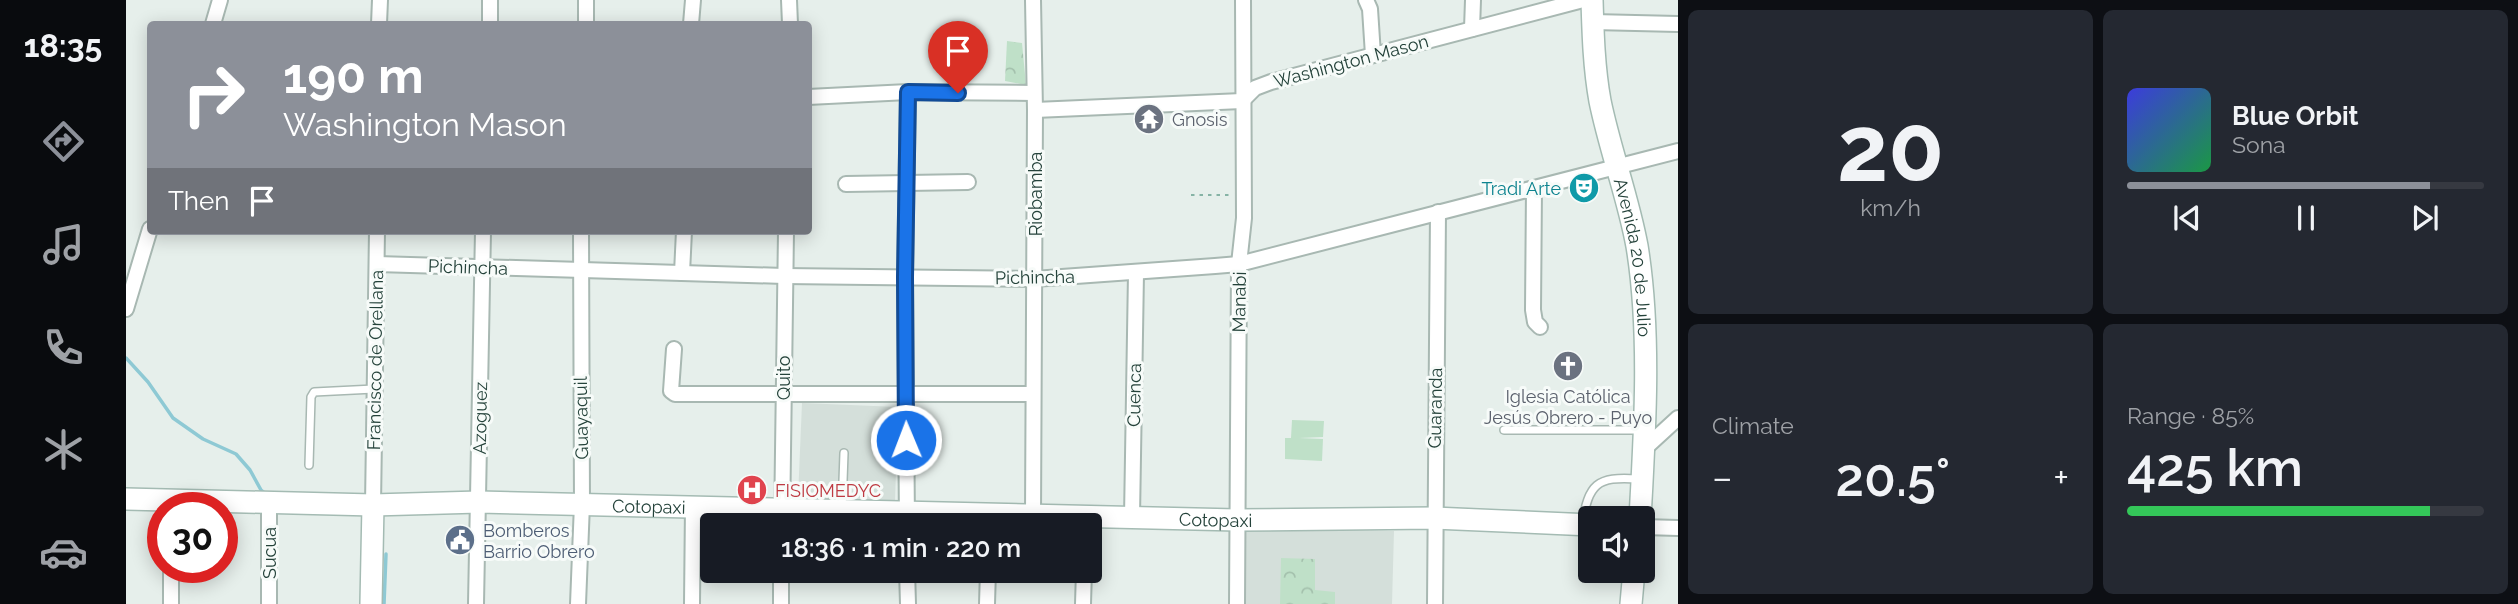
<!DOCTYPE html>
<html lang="en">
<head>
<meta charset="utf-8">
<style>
  :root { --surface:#171b24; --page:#242831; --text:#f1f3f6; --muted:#9ea1a6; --line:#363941; --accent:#8c9099 }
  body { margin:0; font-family:Raleway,sans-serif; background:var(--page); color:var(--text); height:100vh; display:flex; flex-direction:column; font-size:26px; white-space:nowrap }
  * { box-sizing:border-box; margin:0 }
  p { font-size:23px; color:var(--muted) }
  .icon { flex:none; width:38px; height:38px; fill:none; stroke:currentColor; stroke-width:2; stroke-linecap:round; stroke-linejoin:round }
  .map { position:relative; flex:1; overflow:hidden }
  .panel { display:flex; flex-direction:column; gap:10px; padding:10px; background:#0d0f14; width:840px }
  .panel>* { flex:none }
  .banner { position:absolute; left:21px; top:21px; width:665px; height:214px; border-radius:7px; box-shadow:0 4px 18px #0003; background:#8c9099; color:#fff; overflow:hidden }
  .tools { position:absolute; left:1452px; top:506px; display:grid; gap:14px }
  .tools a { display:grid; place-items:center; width:77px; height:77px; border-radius:7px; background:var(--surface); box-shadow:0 4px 18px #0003; font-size:35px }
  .speed { position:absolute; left:21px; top:492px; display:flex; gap:14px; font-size:35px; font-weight:700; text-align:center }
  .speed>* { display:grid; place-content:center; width:91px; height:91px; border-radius:50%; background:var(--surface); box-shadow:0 4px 18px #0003; line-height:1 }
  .speed .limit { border:10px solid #d22; background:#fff; color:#111 }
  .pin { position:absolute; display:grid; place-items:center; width:60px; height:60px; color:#fff; margin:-72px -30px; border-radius:50% 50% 50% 0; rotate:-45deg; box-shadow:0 0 7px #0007 }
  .pin .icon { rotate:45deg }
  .me { position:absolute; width:77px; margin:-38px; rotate:359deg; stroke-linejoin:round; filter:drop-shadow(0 0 5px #0008) }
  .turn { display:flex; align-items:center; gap:24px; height:147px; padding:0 21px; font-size:32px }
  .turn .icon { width:91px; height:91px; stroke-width:2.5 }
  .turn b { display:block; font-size:49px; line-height:60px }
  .then { display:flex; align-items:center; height:66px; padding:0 21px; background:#0003; gap:14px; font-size:26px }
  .big { font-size:52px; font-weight:600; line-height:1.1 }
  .panel .widget { flex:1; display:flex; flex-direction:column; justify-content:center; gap:10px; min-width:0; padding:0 24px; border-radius:10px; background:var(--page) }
  .panel .dial { align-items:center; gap:0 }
  .dial b { font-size:91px; line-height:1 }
  .song { display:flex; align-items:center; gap:21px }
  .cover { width:84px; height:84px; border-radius:10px; background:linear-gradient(135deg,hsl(240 70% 55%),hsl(140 70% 35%)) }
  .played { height:7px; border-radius:4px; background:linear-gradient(90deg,var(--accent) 85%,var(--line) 85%) }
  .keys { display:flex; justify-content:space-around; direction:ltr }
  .heat { display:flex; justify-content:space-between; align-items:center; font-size:38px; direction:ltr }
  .charge { height:10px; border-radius:5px; background:linear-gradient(90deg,#34c759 85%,var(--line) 0) }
  .panel .tiles { flex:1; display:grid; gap:10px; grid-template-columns:repeat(2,1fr) }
  .trip { position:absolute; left:574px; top:513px; width:402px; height:70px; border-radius:7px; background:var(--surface); box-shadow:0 4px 18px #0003; font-weight:600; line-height:70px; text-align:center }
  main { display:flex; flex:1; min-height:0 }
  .dock { display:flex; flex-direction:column; width:126px; justify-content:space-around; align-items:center; background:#090b0e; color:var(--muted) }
  .dock .icon { width:49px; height:49px }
  .dock .selected { color:var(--accent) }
  .dock b { font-size:32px; color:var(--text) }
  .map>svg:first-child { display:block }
  .built { fill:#d4dfda }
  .park { fill:url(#park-crowns) }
  .pitch { fill:#bfe0c8 }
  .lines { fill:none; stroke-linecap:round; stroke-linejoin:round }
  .stream { stroke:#8ec9d4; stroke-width:3.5 }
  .lane-casing { stroke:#a8b8b2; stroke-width:10 }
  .street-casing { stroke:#a8b8b2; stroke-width:18 }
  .secondary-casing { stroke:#a4bbb3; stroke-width:24 }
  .path { stroke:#86b3a5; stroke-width:2; stroke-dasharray:3.5 5; stroke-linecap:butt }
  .lane { stroke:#fff; stroke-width:7 }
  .street { stroke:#fff; stroke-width:14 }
  .secondary { stroke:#fff; stroke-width:21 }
  .route-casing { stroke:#114b97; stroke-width:18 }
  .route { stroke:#1a73e8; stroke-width:12 }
  .labels { text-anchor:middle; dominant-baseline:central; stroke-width:6; stroke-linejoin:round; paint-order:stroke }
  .street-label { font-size:18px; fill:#24423a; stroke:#f7fbf9 }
  .worship-label { font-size:18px; fill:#5b616d; stroke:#f7fbf9; text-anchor:start }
  .culture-label { font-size:18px; fill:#0d838f; stroke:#f7fbf9; text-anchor:end }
  .health-label { font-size:18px; fill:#be3a42; stroke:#f7fbf9; text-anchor:start }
  .service-label { font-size:18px; fill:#4e5e75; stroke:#f7fbf9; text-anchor:start }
</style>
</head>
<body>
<main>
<nav class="dock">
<b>18:35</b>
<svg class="icon selected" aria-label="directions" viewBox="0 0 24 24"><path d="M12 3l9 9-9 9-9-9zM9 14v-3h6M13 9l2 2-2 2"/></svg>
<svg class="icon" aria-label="music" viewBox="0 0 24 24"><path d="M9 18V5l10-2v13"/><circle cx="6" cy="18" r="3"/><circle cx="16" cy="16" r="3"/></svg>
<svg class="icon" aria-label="phone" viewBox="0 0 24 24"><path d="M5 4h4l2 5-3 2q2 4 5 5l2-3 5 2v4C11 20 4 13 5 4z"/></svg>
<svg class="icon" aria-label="climate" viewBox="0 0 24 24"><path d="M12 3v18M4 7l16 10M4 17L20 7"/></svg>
<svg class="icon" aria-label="car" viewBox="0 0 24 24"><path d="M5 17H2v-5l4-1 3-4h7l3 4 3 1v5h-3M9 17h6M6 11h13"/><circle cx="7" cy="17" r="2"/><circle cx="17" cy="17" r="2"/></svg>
</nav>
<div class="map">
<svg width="1552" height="604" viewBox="0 0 1552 604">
  <defs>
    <pattern id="park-crowns" width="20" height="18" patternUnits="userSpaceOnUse" patternTransform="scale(1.75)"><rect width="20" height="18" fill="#bfe0c8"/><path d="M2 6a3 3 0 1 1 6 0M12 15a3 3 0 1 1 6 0" fill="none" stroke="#a4c1ad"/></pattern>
  </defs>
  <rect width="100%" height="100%" fill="#e6efeb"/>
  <!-- built -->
  <g class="built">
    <polygon points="676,403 772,407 769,501 672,498"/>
    <polygon points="1118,528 1268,531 1266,604 1117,604"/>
  </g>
  <!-- park -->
  <g class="park">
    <polygon points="881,41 896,43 900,85 879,81"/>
    <polygon points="1155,558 1189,559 1189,590 1209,592 1209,604 1154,604"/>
  </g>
  <!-- pitch -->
  <polygon class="pitch" points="1166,420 1198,421 1197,437 1173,438 1197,439 1196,461 1159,459 1159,438 1165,438"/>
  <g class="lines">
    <!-- stream -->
    <g class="stream">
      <polyline points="0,358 22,382 47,418 77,439 110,454 124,470 135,490 141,495"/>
      <polyline points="258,604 260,554"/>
    </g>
    <!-- lane casing -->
    <g class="lane-casing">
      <g id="lane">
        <polyline points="1378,430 1517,430"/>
        <polyline points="183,465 185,397 188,392 248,389"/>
        <polyline points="716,509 718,453"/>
        <path d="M1456 524C1463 484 1470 476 1512 479"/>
      </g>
    </g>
    <!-- street casing -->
    <g class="street-casing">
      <g id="street">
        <polyline points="663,0 664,24"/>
        <polyline points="1240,0 1244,9 1247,55"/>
        <polyline points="1467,22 1552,24"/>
        <polyline points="87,24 94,0"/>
        <polyline points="253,24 254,0"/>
        <polyline points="364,24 364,0"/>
        <polyline points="460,24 460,0"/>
        <polyline points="565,24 567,0"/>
        <polyline points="1346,29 1347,0"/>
        <polyline points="682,97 782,92 908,93"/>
        <polyline points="909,110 1116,101 1129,88 1145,82 1457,0"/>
        <polyline points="720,184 842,182"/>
        <polyline points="1408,188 1407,310 1409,322 1414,327"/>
        <polyline points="251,264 658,276 908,279 1089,266 1113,264 1552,151"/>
        <polyline points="556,273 558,231"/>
        <polyline points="0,309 24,229"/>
        <polyline points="548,349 545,391 549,394 907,394"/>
        <polyline points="1517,450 1552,418"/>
        <polyline points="247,505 251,231"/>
        <polyline points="907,514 909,110 907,0"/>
        <polyline points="1006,517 1010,273"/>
        <polyline points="656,525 660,231"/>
        <polyline points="781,525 779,277 782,92"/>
        <polyline points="1517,527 1552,528"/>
        <polyline points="781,570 782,604"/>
        <polyline points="45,604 45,567"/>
        <polyline points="143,604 143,502"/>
        <polyline points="350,604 357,231"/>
        <polyline points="452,604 456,504 455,231"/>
        <polyline points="566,604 567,506"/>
        <polyline points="655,604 655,570"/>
        <polyline points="861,604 862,570"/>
        <polyline points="957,604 958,570"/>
        <polyline points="1111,604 1113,264 1118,218 1117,0"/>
        <polyline points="1309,604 1312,212"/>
      </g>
    </g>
    <!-- secondary casing -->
    <g class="secondary-casing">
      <g id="secondary">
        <path id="s1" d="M1466 0C1467 34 1468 68 1474 101 1484 150 1502 197 1511 246 1525 332 1519 431 1514 518"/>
        <path id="s2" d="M0 499 247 505 353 502 1111 520 1308 518 1465 525"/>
        <polyline points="245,604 247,505"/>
        <polyline points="1505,604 1508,570"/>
      </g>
    </g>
    <!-- path -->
    <polyline class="path" points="1065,195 1103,195"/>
    <!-- lane -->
    <use href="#lane" class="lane"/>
    <!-- street -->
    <use href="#street" class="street"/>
    <!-- secondary -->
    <use href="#secondary" class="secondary"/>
  </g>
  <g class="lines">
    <!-- route casing -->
    <g class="route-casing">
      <polyline id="route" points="780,440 779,277 782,92 832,93"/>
    </g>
    <!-- route -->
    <use href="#route" class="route"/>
  </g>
  <!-- icons -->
  <defs>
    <g id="temple-disc" transform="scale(1.575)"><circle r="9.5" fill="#6b7280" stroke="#f7fbf9"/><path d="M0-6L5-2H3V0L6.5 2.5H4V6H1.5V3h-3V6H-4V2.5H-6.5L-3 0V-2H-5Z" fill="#fff"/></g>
    <g id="theatre-disc" transform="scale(1.575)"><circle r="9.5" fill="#0f9aa8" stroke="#f7fbf9"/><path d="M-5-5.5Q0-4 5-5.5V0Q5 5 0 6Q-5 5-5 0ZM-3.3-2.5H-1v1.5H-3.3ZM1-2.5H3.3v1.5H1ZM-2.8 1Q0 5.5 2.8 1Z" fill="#fff"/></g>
    <g id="church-disc" transform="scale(1.575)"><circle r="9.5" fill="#6b7280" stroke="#f7fbf9"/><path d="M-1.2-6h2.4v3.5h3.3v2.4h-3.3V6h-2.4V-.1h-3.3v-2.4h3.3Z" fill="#fff"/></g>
    <g id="hospital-disc" transform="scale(1.575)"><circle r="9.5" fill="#e0444e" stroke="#f7fbf9"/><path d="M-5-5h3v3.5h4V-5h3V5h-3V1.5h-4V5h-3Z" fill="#fff"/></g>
    <g id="civic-disc" transform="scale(1.575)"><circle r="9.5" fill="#5c6f8a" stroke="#f7fbf9"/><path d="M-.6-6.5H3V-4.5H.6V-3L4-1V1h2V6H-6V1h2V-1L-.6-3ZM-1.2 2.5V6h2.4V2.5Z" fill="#fff"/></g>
  </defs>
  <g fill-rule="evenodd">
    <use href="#temple-disc" x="1023" y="119"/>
    <use href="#theatre-disc" x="1458" y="188"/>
    <use href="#church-disc" x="1442" y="366"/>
    <use href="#hospital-disc" x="626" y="490"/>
    <use href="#civic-disc" x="334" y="540"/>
  </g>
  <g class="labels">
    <!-- street labels -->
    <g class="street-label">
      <text transform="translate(1225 61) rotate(-15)">Washington Mason</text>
      <text transform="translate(909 194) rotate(-90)">Riobamba</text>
      <text stroke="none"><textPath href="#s1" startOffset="262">Avenida 20 de Julio</textPath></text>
      <text transform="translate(342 267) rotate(2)">Pichincha</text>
      <text transform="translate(909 277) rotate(-1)">Pichincha</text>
      <text transform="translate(1113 302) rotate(-89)">Manabi</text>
      <text transform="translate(249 360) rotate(-89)">Francisco de Orellana</text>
      <text transform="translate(657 378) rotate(-90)">Quito</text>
      <text transform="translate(1008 395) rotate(-89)">Cuenca</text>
      <text transform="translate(1309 408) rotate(-89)">Guaranda</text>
      <text transform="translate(354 418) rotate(-89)">Azoguez</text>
      <text transform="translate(455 418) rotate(-91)">Guayaquil</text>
      <text stroke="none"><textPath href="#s2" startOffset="523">Cotopaxi</textPath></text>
      <text stroke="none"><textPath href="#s2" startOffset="1090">Cotopaxi</textPath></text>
      <text transform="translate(143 553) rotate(-90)">Sucua</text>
    </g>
    <!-- worship labels -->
    <g class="worship-label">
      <text x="1046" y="119">Gnosis</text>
      <text x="1442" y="396" text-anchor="middle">Iglesia Católica<tspan x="1442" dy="21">Jesús Obrero - Puyo</tspan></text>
    </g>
    <!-- culture labels -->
    <g class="culture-label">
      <text x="1435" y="188">Tradi Arte</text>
    </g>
    <!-- health labels -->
    <g class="health-label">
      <text x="649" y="490">FISIOMEDYC</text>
    </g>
    <!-- service labels -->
    <g class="service-label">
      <text x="357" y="530">Bomberos<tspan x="357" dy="21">Barrio Obrero</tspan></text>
    </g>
  </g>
</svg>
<div class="tools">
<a><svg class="icon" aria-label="sound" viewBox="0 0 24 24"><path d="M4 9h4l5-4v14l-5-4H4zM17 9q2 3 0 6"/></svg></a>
</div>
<div class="speed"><div class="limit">30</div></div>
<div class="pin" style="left:832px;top:93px;background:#d93025"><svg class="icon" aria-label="arrive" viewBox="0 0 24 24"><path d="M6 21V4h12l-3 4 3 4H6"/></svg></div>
<svg class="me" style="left:780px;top:440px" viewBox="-20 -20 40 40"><circle r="17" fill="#1a73e8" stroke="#fff" stroke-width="3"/><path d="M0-11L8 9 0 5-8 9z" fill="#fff"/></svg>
<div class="trip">18:36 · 1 min · 220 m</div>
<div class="banner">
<div class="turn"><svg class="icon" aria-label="right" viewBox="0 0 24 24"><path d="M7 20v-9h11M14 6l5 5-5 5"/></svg><div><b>190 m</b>Washington Mason</div></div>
<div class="then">Then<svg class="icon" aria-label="arrive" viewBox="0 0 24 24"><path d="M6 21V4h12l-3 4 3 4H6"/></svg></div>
</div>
</div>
<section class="panel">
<div class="tiles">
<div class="widget dial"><b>20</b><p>km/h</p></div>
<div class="widget">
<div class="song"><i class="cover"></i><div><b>Blue Orbit</b><p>Sona</p></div></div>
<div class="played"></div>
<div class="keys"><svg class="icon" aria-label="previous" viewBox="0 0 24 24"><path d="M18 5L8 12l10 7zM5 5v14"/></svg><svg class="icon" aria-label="pause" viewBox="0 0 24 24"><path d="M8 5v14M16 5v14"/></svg><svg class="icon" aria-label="next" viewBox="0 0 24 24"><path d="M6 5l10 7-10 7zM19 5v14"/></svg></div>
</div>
<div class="widget"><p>Climate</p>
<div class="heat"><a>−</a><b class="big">20.5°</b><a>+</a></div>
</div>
<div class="widget"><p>Range · 85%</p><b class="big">425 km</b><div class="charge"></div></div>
</div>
</section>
</main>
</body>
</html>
